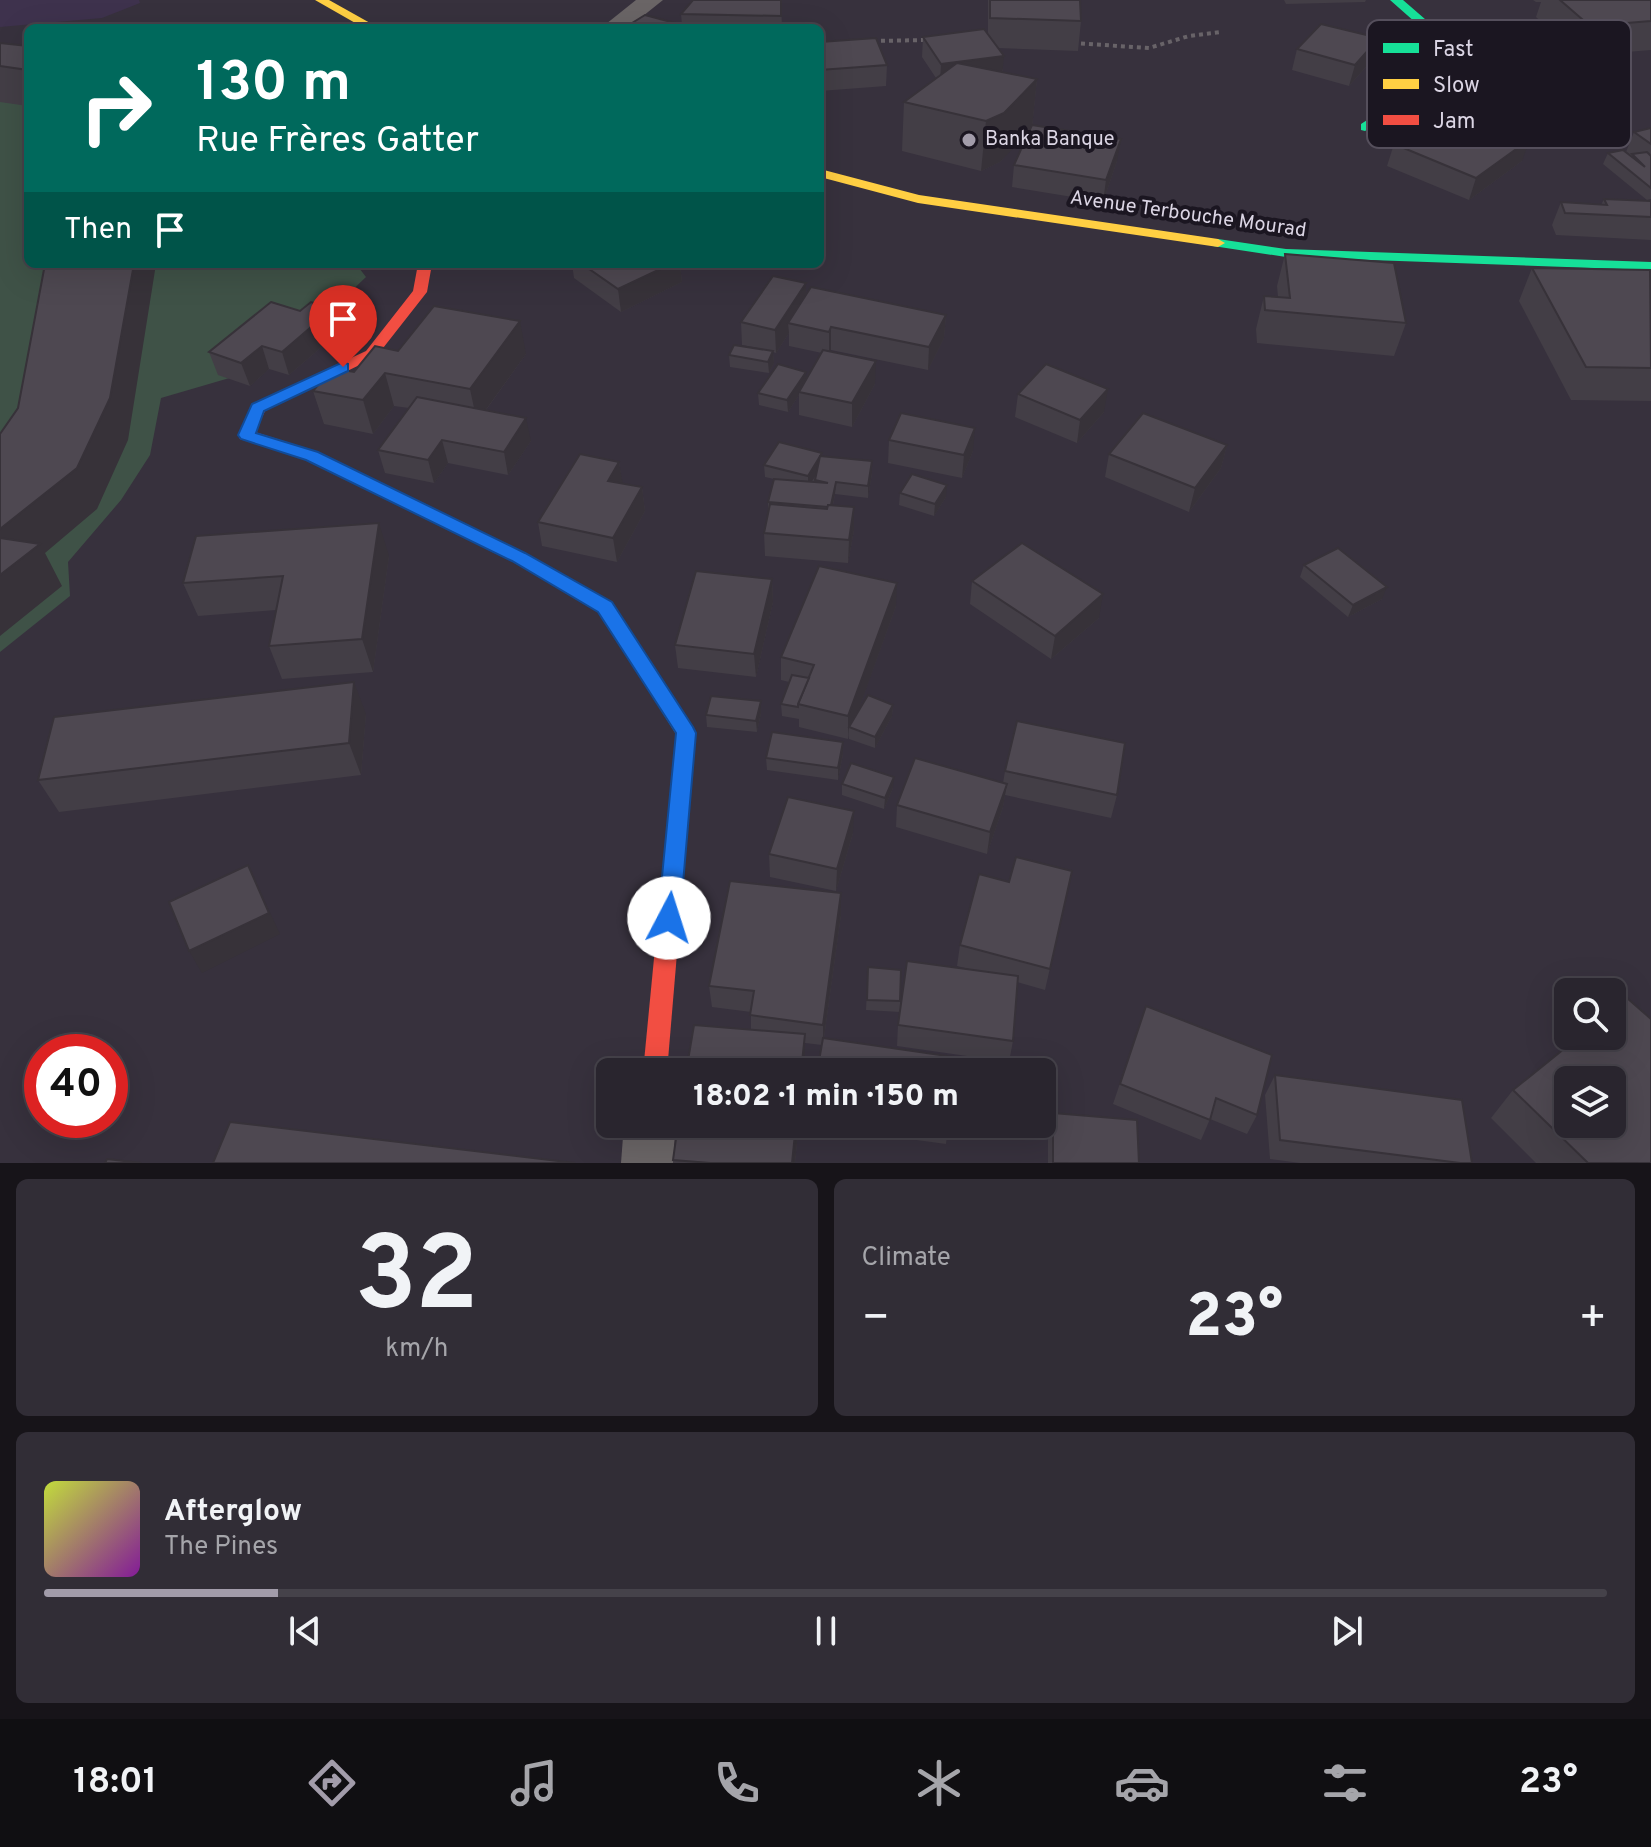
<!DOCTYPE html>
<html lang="en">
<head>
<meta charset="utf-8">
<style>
  :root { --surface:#29252e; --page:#312d36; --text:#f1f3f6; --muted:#a5a5aa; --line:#45424a; --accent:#a29caa }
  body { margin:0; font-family:Overpass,sans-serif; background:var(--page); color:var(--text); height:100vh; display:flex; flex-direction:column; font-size:30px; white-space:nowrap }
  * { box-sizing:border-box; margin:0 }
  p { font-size:26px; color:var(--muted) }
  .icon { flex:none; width:44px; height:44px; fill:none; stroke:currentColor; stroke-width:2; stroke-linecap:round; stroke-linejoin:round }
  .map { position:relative; height:1163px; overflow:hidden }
  .panel { display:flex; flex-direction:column; gap:16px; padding:16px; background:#171419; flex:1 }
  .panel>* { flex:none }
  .banner { position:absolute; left:24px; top:24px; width:800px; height:244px; border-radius:12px; box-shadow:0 8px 32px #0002,0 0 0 2px var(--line); background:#00695c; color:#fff; overflow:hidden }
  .tools { position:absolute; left:1554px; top:978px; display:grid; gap:16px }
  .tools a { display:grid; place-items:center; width:72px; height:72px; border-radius:12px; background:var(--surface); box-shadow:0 8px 32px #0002,0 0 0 2px var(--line); font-size:40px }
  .speed { position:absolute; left:24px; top:1034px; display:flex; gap:16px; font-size:40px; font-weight:700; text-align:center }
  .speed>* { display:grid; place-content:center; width:104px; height:104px; border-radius:50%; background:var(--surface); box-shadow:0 8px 32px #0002,0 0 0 2px var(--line); line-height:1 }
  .speed .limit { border:12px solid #d22; background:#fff; color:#111 }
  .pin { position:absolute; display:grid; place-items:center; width:68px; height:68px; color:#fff; margin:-82px -34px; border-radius:50% 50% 50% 0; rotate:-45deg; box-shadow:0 0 8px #0007 }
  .pin .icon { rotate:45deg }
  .me { position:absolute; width:88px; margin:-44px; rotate:5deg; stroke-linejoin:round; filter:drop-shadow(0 0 6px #0008) }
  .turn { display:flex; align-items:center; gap:28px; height:168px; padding:0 40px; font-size:36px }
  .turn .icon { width:104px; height:104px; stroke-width:2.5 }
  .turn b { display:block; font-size:56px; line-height:68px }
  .then { display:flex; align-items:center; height:76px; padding:0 40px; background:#0003; gap:16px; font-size:30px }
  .big { font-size:60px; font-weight:800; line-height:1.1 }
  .panel .card { flex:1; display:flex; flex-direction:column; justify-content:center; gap:12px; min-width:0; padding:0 28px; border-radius:12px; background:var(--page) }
  .panel .dial { align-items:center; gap:0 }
  .dial b { font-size:104px; line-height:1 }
  .song { display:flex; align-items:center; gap:24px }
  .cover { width:96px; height:96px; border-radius:12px; background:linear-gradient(135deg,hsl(70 70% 55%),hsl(290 70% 35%)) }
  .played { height:8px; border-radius:4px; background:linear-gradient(90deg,var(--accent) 15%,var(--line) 15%) }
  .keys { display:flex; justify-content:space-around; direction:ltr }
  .heat { display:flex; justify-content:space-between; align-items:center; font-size:44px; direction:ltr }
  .panel .tiles { flex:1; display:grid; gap:16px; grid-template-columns:1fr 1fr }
  .card:last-child { grid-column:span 2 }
  .trip { position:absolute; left:596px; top:1058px; width:460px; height:80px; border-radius:12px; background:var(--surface); box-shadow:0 8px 32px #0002,0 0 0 2px var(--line); font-weight:800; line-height:80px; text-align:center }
  .dock { display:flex; height:128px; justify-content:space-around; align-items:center; background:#100f12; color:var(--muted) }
  .dock .icon { width:56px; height:56px }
  .dock .selected { color:var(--accent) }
  .dock b { font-size:36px; color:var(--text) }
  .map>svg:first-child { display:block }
  .built { fill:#3e324d }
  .green { fill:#3f5247 }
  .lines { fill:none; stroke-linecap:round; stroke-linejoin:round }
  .path { stroke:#686368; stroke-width:4; stroke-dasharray:4 4; stroke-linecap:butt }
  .street { fill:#6a6566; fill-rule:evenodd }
  .fast { fill:#16e098; fill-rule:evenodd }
  .slow { fill:#ffcf43; fill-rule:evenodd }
  .jam { fill:#f24e42; fill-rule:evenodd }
  .wall { fill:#433e46 }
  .shaded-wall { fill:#373239 }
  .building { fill:#4e4851; stroke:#373239; stroke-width:2; fill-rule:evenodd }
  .route { fill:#1a73e8; stroke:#114b97; stroke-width:2 }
  .poi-dot { fill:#a29caa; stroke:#1b1621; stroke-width:3 }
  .labels { text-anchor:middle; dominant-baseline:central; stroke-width:8; stroke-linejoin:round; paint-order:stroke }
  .far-poi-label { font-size:20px; fill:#dbd5e4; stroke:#1b1621; text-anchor:start }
  .far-street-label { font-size:20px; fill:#dbd5e4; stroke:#1b1621 }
  .key { fill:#1b1621; stroke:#554f5c; stroke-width:2 }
  .key-label { font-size:22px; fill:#dbd5e4 }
</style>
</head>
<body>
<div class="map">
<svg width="1651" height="1163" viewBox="0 0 1651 1163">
  <rect width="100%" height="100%" fill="#37313d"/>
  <!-- built -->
  <polygon class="built" points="0,0 139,0 140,3 102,18 0,27"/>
  <!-- green -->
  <polygon class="green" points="0,77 28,78 28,264 356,264 366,277 274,365 161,398 150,455 121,500 68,562 70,596 0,652"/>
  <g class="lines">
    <!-- path -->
    <g class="path">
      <polyline points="873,41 927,40"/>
      <polyline points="1073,43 1149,48 1189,36 1220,32"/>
    </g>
    <!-- street -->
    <g class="street">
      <polygon points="636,0 663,0 628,28 601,28"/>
      <polygon points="624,1124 676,1124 673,1163 621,1163"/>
    </g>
    <!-- fast -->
    <g class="fast">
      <polygon points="1390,0 1403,0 1433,26 1446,53 1422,95 1365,131 1361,130 1361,124 1413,90 1434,53 1424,30"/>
      <polygon points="1218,239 1286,249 1651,262 1651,270 1286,257 1213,246 1211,243"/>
    </g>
    <!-- slow -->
    <g class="slow">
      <polygon points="315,0 329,0 379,28 364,28"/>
      <polygon points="820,169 919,195 1218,239 1225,243 1218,247 918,203 820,177"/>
      <polygon points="453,519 525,553 611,602 696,733 691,758 684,760 677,758 674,752 676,734 599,612 513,561 447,529 444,525"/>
    </g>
    <!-- jam -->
    <g class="jam">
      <polygon points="418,264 432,264 427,292 376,357 265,411 255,432 318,452 459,521 462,525 453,531 306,460 240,439 238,435 252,404 366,351 413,291"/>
      <polygon points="684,744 691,746 694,752 667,1072 643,1072 674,752 677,746"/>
    </g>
  </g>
  <!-- wall -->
  <g class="wall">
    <polygon points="781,0 782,28 624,28 682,25 681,14"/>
    <polygon points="988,0 1080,0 1081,21 1078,51 998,48 1003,72 1037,79 1032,127 1117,161 1103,202 1012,187 1014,165 1031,128 1000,162 981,171 902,151 904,102 936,78 922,57 923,37 988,34"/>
    <polygon points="1284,0 1366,0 1365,2 1286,4"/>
    <polygon points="1533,0 1651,0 1651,50 1578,56 1536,17 1541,2 1536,2"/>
    <polygon points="1474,26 1550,78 1542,99 1456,82"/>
    <polygon points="820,42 887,65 886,86 820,91"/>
    <polygon points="0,43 28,46 28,106 0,102"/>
    <polygon points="1297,49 1373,59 1349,86 1292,70"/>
    <polygon points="1651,128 1651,199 1647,200 1603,164 1608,153 1626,152 1634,132"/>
    <polygon points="1394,144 1522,161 1469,200 1387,166"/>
    <polygon points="1604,199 1651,201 1651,240 1556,235 1552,225 1561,202 1601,205"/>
    <polygon points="1285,254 1406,323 1394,356 1257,343 1256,329 1264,296 1278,297 1277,286"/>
    <polygon points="572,264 680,264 682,282 621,312 574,278"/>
    <polygon points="1532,268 1651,271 1651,401 1571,400 1519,301"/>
    <polygon points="806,295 946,315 944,338 928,370 831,350 830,351 875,384 852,427 799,415 799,395 788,412 759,405 758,393 806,378 822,353 789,346 789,333 776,353 773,352 774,363 769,373 730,367 729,355 758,348 742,345 741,322"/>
    <polygon points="332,309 339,332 289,375 269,369 250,386 218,375 209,352 300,311"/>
    <polygon points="398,351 526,354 486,410 531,441 508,475 448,463 434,483 385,473 378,450 409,408 394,406 373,434 324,424 313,391"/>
    <polygon points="1018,394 1104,412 1077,443 1015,417"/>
    <polygon points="889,440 973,451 962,478 888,463"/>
    <polygon points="1227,445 1221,468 1189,512 1105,477 1109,454"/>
    <polygon points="822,456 872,461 872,473 868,498 835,494 833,505 854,530 848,563 765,556 764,533 768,512 768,502 774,479 765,477 764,465"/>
    <polygon points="619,462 622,483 642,487 645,511 617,562 542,546 538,522"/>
    <polygon points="900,493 946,497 934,516 899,505"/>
    <polygon points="389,556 373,672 282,679 269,646 276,610 198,616 183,583"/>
    <polygon points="1304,565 1382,599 1348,617 1300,577"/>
    <polygon points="772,579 773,602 756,677 678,668 675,645"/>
    <polygon points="972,581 1099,618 1051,659 970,604"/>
    <polygon points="896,606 856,716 893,705 892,716 875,748 849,739 849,735 848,739 799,727 799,719 782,716 781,704 789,682 781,680 781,657"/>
    <polygon points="761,701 761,713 757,732 707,727 706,715"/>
    <polygon points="366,714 361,775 59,812 38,780"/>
    <polygon points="843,742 843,754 838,780 767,770 766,758"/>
    <polygon points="1005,771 1117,795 1111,818 1005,795 1003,807 987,854 896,827 897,805 1003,783"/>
    <polygon points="842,784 893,788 884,809 842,795"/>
    <polygon points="853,833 836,891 770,877 769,854"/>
    <polygon points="1072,871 1045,990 1017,982 1013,1041 1009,1062 897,1046 898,1025 969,969 957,966 960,945 1009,882"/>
    <polygon points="841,915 824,1038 822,1045 805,1043 805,1055 751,1030 751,1012 712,1007 709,986"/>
    <polygon points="868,967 901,970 900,1012 866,1010"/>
    <polygon points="1146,1006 1257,1115 1247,1134 1210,1119 1201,1140 1113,1104"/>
    <polygon points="1275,1075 1472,1163 1300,1163 1270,1159 1265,1095"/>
    <polygon points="1513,1090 1651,1163 1536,1163 1491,1118"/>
    <polygon points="1053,1113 1139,1163 1048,1163 1048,1132"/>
    <polygon points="799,1124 795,1163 673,1163 673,1160"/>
    <polygon points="813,1124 948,1124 946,1144 813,1126"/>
  </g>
  <!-- shaded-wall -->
  <g class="shaded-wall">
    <polygon points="1379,38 1373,59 1349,86 1355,65"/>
    <polygon points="1004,56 1002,76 940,85 941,64"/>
    <polygon points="1037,79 1032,128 1000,162 981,171 986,121"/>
    <polygon points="1121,139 1117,161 1103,202 1106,180"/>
    <polygon points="1530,139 1522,161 1469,200 1476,178"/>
    <polygon points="134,264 156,264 128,440 97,509 45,553 62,586 0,636 0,529"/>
    <polygon points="671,264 680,264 682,282 621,312 618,289"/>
    <polygon points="806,283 806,306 788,323 789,333 776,353 775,330"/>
    <polygon points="332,309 339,332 289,375 282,352"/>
    <polygon points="946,315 944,338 928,370 929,347"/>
    <polygon points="520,321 526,354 477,422 470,389"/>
    <polygon points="831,327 831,350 829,355 829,332"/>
    <polygon points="262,346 269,369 250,386 241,363"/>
    <polygon points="773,351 774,363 769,373 768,362"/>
    <polygon points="876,361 875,384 852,427 852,403"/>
    <polygon points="806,372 807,383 799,392 799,395 788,412 787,400"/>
    <polygon points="385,373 394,406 373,434 363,400"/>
    <polygon points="1108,389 1104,412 1077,443 1080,420"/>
    <polygon points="526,418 531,441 508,475 504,452"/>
    <polygon points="975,428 973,451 962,478 964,455"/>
    <polygon points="442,440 448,463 434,483 428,460"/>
    <polygon points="1227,445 1221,468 1189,512 1195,488"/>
    <polygon points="822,453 822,465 808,488 808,476"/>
    <polygon points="872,461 872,473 868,498 868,486"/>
    <polygon points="619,462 623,485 608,481"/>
    <polygon points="836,482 835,494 830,519 830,507"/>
    <polygon points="947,485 946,497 934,516 935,504"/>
    <polygon points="642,487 645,511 617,562 613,538"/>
    <polygon points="854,507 854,530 848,563 849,540"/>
    <polygon points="379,523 389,556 373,672 362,639"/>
    <polygon points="772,579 773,602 756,677 754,654"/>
    <polygon points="897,583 896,606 852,728 849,727 848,739 848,716"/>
    <polygon points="1387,587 1382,599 1348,617 1353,605"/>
    <polygon points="1103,594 1099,618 1051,659 1055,636"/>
    <polygon points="354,682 366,714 361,775 349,743"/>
    <polygon points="761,701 761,713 757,732 756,721"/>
    <polygon points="893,705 892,716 875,748 875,737"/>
    <polygon points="843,742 843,754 838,780 838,768"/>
    <polygon points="894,777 893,788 884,809 885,798"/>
    <polygon points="1007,784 1003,807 987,854 990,832"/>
    <polygon points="854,811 853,833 836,891 837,869"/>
    <polygon points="248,865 280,934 202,973 189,951"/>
    <polygon points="841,893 841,915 823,1045 823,1025"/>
    <polygon points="805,1034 805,1055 804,1072 801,1072"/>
    <polygon points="796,1124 799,1124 795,1163 792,1163"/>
  </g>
  <!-- building -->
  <g class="building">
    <polygon points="693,0 781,0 781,16 681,14"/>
    <polygon points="990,0 1080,0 1081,21 990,18"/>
    <polygon points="1560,0 1651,0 1651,21 1590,26"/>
    <polygon points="645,15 686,26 683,28 624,28"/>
    <polygon points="1321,24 1379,38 1355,65 1297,49"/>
    <polygon points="984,29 1004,56 941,64 923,37"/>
    <polygon points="876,38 887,65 820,70 820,42"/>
    <polygon points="0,43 28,46 28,70 0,66"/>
    <polygon points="957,63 1037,79 1004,113 986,121 904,102"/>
    <polygon points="1449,107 1530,139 1476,178 1394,144"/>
    <polygon points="1032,125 1121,139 1106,180 1014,165"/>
    <polygon points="1651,128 1651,144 1634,132"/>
    <polygon points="1623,150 1645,167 1632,154 1647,152 1651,156 1651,188 1608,153"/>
    <polygon points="1604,199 1651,201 1651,217 1565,213 1561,202 1607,205"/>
    <polygon points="1285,254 1394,263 1406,323 1265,310 1264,296 1290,298"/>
    <polygon points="45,264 134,264 110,398 77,468 0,529 0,434 18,408"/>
    <polygon points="582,264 671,264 618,289"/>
    <polygon points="1532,268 1650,270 1651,368 1586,367"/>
    <polygon points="773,276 806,283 775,330 741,322"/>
    <polygon points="811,287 946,315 929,347 831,327 829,332 788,323"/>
    <polygon points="271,302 300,311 311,302 332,309 282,352 262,346 241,363 209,352"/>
    <polygon points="434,306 520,321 470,389 385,373 363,400 313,391 332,368 354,372 375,346 398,351"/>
    <polygon points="734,345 773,351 768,362 729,355"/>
    <polygon points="823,350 876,361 852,403 799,392"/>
    <polygon points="778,364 806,372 787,400 758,393"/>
    <polygon points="1046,364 1108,389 1080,420 1018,394"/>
    <polygon points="417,397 526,418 504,452 442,440 428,460 378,450"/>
    <polygon points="901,413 975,428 964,455 889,440"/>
    <polygon points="1143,413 1227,445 1195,488 1109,454"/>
    <polygon points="779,442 822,453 808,476 764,465"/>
    <polygon points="580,454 619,462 608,481 642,487 613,538 538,522"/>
    <polygon points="820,456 872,461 868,486 836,482 831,505 828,505 828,507 768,502 774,479 828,483 815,480"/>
    <polygon points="912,474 947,485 935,504 900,493"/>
    <polygon points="770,504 827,509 828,505 854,507 849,540 764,533"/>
    <polygon points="379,523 362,639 269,646 283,576 183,583 196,536"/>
    <polygon points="0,538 40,544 0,575"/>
    <polygon points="1022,543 1103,594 1055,636 972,581"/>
    <polygon points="1338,548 1387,587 1353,605 1304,565"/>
    <polygon points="819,566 897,583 848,716 798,704 814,665 781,657"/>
    <polygon points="696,571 772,579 754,654 675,645"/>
    <polygon points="792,675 809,678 798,704 798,707 781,704"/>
    <polygon points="354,682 349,743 38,780 54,717"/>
    <polygon points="868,695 893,705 875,737 849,727"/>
    <polygon points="711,696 761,701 756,721 706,715"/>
    <polygon points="1017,721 1125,743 1117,795 1005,771"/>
    <polygon points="772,732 843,742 838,768 766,758"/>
    <polygon points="915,758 1007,784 990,832 897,805"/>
    <polygon points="851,763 894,777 885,798 842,784"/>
    <polygon points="788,797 854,811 837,869 769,854"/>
    <polygon points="1016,857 1072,871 1050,969 960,945 979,874 1009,882"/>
    <polygon points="248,865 269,913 189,951 169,902"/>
    <polygon points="730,881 841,893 823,1025 750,1015 754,991 709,986"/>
    <polygon points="907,961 1018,976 1013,1041 898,1025"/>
    <polygon points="868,967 901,970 900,1001 867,1000"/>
    <path d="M1627 998 1651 1019V1163H1588L1513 1090 1580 1036H1612V1010ZM1568 1080H1612V1124H1568Z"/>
    <polygon points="1146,1006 1272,1055 1257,1115 1216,1098 1210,1120 1120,1084"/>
    <polygon points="694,1025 805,1034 801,1072 686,1072"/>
    <polygon points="823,1038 954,1057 953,1072 817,1072"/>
    <polygon points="1275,1075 1462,1100 1472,1163 1460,1163 1280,1140"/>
    <polygon points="1053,1113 1137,1120 1139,1163 1053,1163"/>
    <polygon points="230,1122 575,1163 213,1163"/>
    <polygon points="678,1124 796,1124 792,1163 710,1163 673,1160"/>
    <polygon points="107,1159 141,1163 105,1163"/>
  </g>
  <!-- route -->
  <polygon class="route" points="343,362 348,364 348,371 264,411 256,433 318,452 525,553 612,602 693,727 696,733 680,918 677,925 669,927 661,925 658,918 676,733 598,612 512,561 306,460 241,439 238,435 252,404"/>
  <!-- markers -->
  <circle class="poi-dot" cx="969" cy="140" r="8"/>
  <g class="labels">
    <!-- far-poi labels -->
    <g class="far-poi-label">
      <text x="985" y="140">Banka Banque</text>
    </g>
    <!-- far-street labels -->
    <g class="far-street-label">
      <text transform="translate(1188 215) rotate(8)">Avenue Terbouche Mourad</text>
    </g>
  </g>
  <!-- legend -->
  <rect x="1367" y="20" width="264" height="128" rx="12" class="key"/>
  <rect x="1383" y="43" width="36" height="10" fill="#16e098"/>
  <rect x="1383" y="79" width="36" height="10" fill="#ffcf43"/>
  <rect x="1383" y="115" width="36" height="10" fill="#f24e42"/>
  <g class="key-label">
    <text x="1433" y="56">Fast</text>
    <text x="1433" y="92">Slow</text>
    <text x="1433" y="128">Jam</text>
  </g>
</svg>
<div class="tools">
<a><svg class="icon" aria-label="search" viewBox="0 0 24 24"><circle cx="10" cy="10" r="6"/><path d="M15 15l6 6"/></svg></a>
<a><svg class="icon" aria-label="layers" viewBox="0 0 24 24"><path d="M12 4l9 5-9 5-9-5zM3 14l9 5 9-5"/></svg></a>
</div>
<div class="speed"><div class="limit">40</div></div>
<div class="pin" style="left:343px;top:367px;background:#d93025"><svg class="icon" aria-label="arrive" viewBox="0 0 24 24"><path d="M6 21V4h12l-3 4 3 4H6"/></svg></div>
<svg class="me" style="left:669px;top:918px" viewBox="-20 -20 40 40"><circle r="19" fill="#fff"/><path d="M0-13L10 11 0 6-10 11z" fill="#1a73e8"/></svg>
<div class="trip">18:02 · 1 min · 150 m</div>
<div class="banner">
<div class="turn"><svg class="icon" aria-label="right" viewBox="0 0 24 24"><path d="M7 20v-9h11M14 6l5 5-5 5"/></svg><div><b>130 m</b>Rue Frères Gatter</div></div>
<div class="then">Then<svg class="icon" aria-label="arrive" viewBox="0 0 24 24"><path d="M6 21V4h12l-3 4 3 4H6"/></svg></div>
</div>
</div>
<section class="panel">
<div class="tiles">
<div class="card dial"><b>32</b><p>km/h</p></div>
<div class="card"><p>Climate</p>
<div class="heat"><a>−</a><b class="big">23°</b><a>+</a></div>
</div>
<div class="card">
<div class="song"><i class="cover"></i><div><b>Afterglow</b><p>The Pines</p></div></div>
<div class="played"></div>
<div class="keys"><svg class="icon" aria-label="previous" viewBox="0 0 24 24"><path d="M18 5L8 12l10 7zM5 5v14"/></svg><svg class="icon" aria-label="pause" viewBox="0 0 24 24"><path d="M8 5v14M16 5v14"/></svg><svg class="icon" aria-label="next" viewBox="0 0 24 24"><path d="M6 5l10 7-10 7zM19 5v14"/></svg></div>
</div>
</div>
</section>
<nav class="dock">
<b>18:01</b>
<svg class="icon selected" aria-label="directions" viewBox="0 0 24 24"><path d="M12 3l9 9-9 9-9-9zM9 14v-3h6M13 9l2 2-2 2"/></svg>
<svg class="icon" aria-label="music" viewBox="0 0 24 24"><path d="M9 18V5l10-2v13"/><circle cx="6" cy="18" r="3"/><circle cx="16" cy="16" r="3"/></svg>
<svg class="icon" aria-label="phone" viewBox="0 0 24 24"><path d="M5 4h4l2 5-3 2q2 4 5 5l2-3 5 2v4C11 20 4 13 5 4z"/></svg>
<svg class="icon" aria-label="climate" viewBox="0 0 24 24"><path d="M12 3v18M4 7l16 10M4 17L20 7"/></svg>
<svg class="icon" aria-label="car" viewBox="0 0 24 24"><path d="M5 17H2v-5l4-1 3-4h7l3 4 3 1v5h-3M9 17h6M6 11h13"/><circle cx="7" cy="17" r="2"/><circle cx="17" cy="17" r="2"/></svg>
<svg class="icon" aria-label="filters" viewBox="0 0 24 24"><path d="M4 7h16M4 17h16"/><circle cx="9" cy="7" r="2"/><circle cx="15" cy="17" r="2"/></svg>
<b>23°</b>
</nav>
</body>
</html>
